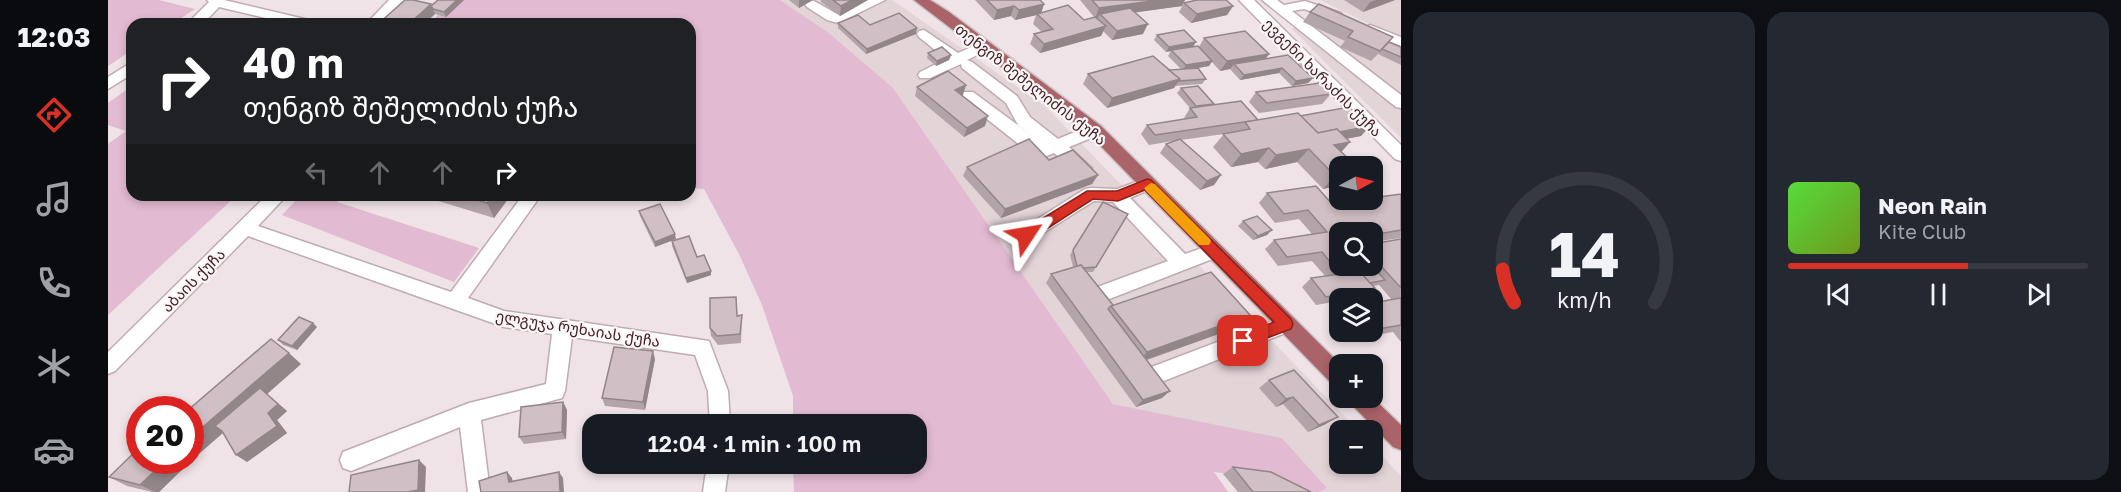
<!DOCTYPE html>
<html lang="en">
<head>
<meta charset="utf-8">
<style>
  :root { --surface:#171b24; --page:#242831; --text:#f1f3f6; --muted:#9ea1a6; --line:#363941; --accent:#d93025 }
  body { margin:0; font-family:"Golos Text","Noto Sans Georgian",sans-serif; background:var(--page); color:var(--text); height:100vh; display:flex; flex-direction:column; font-size:22px; white-space:nowrap }
  * { box-sizing:border-box; margin:0 }
  p { font-size:20px; color:var(--muted) }
  .icon { flex:none; width:33px; height:33px; fill:none; stroke:currentColor; stroke-width:2; stroke-linecap:round; stroke-linejoin:round }
  .map { position:relative; flex:1; overflow:hidden }
  .drawer { display:flex; flex-direction:column; gap:12px; padding:12px; background:#0d0f14; width:720px }
  .drawer>* { flex:none }
  .hud { position:absolute; left:18px; top:18px; width:570px; height:183px; border-radius:18px; box-shadow:0 3px 9px #0003; background:#202124; color:#fff; overflow:hidden }
  .needle { width:39px; rotate:83deg }
  .controls { position:absolute; left:1221px; top:156px; display:grid; gap:12px }
  .controls a { display:grid; place-items:center; width:54px; height:54px; border-radius:12px; background:var(--surface); box-shadow:0 3px 9px #0003; font-size:30px }
  .speed { position:absolute; left:18px; top:396px; display:flex; gap:12px; font-size:30px; font-weight:700; text-align:center }
  .speed>* { display:grid; place-content:center; width:78px; height:78px; border-radius:50%; background:var(--surface); box-shadow:0 3px 9px #0003; line-height:1 }
  .speed .limit { border:9px solid #d22; background:#fff; color:#111 }
  .pin { position:absolute; display:grid; place-items:center; width:51px; height:51px; color:#fff; margin:-26px; border-radius:12px; box-shadow:0 3px 9px #0006 }
  .me { position:absolute; width:66px; margin:-33px; rotate:57deg; stroke-linejoin:round; filter:drop-shadow(0 0 4px #0008) }
  .turn { display:flex; align-items:center; gap:21px; height:126px; padding:0 18px; font-size:27px }
  .turn .icon { width:78px; height:78px; stroke-width:2.5 }
  .turn b { display:block; font-size:42px; line-height:51px }
  .lanes { display:flex; align-items:center; height:57px; padding:0 18px; background:#0003; justify-content:center; gap:30px; direction:ltr }
  .lanes .off { opacity:.35 }
  .drawer .tile { flex:1; display:flex; flex-direction:column; justify-content:center; gap:9px; min-width:0; padding:0 21px; border-radius:18px; background:var(--page) }
  .drawer .dial { align-items:center; gap:0 }
  .dial svg { height:156px; overflow:visible; fill:none; stroke:var(--line); stroke-width:7; stroke-linecap:round; text-anchor:middle }
  .dial text { fill:var(--text); stroke:none }
  .song { display:flex; align-items:center; gap:18px }
  .cover { width:72px; height:72px; border-radius:9px; background:linear-gradient(135deg,hsl(110 70% 55%),hsl(80 70% 35%)) }
  .played { height:6px; border-radius:3px; background:linear-gradient(90deg,var(--accent) 60%,var(--line) 60%) }
  .keys { display:flex; justify-content:space-around; direction:ltr }
  .drawer .tiles { flex:1; display:grid; gap:12px; grid-template-columns:repeat(2,1fr) }
  .trip { position:absolute; left:474px; top:414px; width:345px; height:60px; border-radius:18px; background:var(--surface); box-shadow:0 3px 9px #0003; font-weight:600; line-height:60px; text-align:center }
  main { display:flex; flex:1; min-height:0 }
  .tab-bar { display:flex; flex-direction:column; width:108px; justify-content:space-around; align-items:center; background:#090b0e; color:var(--muted) }
  .tab-bar .icon { width:42px; height:42px }
  .tab-bar .on { color:var(--accent) }
  .tab-bar b { font-size:27px; color:var(--text) }
  .map>svg:first-child { display:block }
  .built { fill:#e3d4d8 }
  .green { fill:#e2bad1 }
  .lines { fill:none; stroke-linecap:round; stroke-linejoin:round }
  .minor-casing { stroke:#bfacb0; stroke-width:3 }
  .major-casing { stroke:#cac1c2; stroke-width:3 }
  .minor { fill:#fff; fill-rule:evenodd }
  .major { fill:#a96369; fill-rule:evenodd }
  .wall { fill:#b3a4a9 }
  .shaded-wall { fill:#928689 }
  .building { fill:#d0bfc4; stroke:#928689; stroke-width:1.5 }
  .route { fill:#d93025; stroke:#8d1f18; stroke-width:1.5 }
  .slow { fill:#f59e0b }
  .labels { text-anchor:middle; dominant-baseline:central; stroke-width:4.5; stroke-linejoin:round; paint-order:stroke }
  .street-label { font-size:15px; fill:#432024; stroke:#faf5f7 }
</style>
</head>
<body>
<main>
<nav class="tab-bar">
<b>12:03</b>
<svg class="icon on" aria-label="directions" viewBox="0 0 24 24"><path d="M12 3l9 9-9 9-9-9zM9 14v-3h6M13 9l2 2-2 2"/></svg>
<svg class="icon" aria-label="music" viewBox="0 0 24 24"><path d="M9 18V5l10-2v13"/><circle cx="6" cy="18" r="3"/><circle cx="16" cy="16" r="3"/></svg>
<svg class="icon" aria-label="phone" viewBox="0 0 24 24"><path d="M5 4h4l2 5-3 2q2 4 5 5l2-3 5 2v4C11 20 4 13 5 4z"/></svg>
<svg class="icon" aria-label="climate" viewBox="0 0 24 24"><path d="M12 3v18M4 7l16 10M4 17L20 7"/></svg>
<svg class="icon" aria-label="car" viewBox="0 0 24 24"><path d="M5 17H2v-5l4-1 3-4h7l3 4 3 1v5h-3M9 17h6M6 11h13"/><circle cx="7" cy="17" r="2"/><circle cx="17" cy="17" r="2"/></svg>
</nav>
<div class="map">
<svg width="1293" height="492" viewBox="0 0 1293 492">
  <rect width="100%" height="100%" fill="#efe3e7"/>
  <!-- built -->
  <g class="built">
    <polygon points="672,0 784,0 937,106 1250,430 1232,430 1232,464 1264,464 1265,446 1293,476 1293,492 1211,492 1219,488 1174,438 1005,404 785,88 721,33"/>
    <polygon points="1212,0 1293,0 1293,138 1183,28 1270,28"/>
  </g>
  <!-- green -->
  <g class="green">
    <polygon points="0,0 51,0 87,9 64,24 24,24 24,50 0,66"/>
    <polygon points="343,0 672,0 721,33 785,88 1005,404 1174,438 1219,488 1211,492 1179,492 1152,478 1106,472 1120,492 686,492 685,464 808,464 808,424 685,424 685,396 654,305 631,254 596,189 582,188 582,24 322,24"/>
    <polygon points="24,86 24,195 129,195 0,315 0,144 18,131 0,125 0,103"/>
    <polygon points="193,195 236,195 229,202 371,248 346,282 174,215"/>
  </g>
  <g class="lines">
    <!-- minor casing -->
    <g class="minor-casing">
      <g id="minor">
        <polygon points="99,0 116,0 205,21 207,24 183,24 111,7 95,24 79,24 101,2"/>
        <polygon points="281,0 296,0 273,24 258,24"/>
        <polygon points="704,0 729,14 759,0 777,0 730,23 719,20 699,7 697,4 699,1"/>
        <polygon points="1131,0 1146,0 1293,145 1293,161 1287,159"/>
        <polygon points="1154,0 1169,0 1176,5 1197,1 1233,13 1235,16 1228,20 1196,9 1184,11 1293,95 1293,108 1288,107"/>
        <polygon points="1262,25 1293,37 1293,46 1257,32 1255,29"/>
        <polygon points="816,30 850,53 872,43 882,43 884,46 882,49 859,60 864,62 909,96 922,117 950,139 981,126 993,126 995,130 993,134 961,147 984,168 982,172 970,172 946,153 936,157 917,149 855,100 852,96 855,92 865,92 934,143 910,125 898,103 854,68 853,64 822,78 812,78 810,75 812,72 838,59 811,37 809,34 811,31"/>
        <polygon points="24,62 24,74 0,89 0,77"/>
        <polygon points="1039,178 1045,180 1047,184 1045,188 1022,198 1077,254 1106,244 1112,246 1115,251 1112,256 991,303 984,301 982,295 984,289 1060,261 1005,202 986,201 924,240 918,242 912,240 909,235 912,230 977,189 983,188 1009,189"/>
        <polygon points="159,195 179,195 150,226 343,292 415,195 433,195 360,298 396,311 601,341 620,391 622,424 602,424 600,391 587,355 464,337 457,391 454,398 373,420 382,492 360,492 352,427 243,471 235,468 232,460 235,452 361,403 438,384 444,334 396,327 140,236 7,371 0,374 0,352"/>
        <polygon points="1178,316 1185,318 1188,324 1185,330 1048,384 1041,382 1038,375 1041,368"/>
        <polygon points="599,464 621,464 617,492 595,492"/>
      </g>
    </g>
    <!-- major casing -->
    <g class="major-casing">
      <g id="major">
        <polygon points="806,0 822,0 841,12 993,126 1232,364 1232,387 1225,385 981,134"/>
        <polygon points="1264,397 1293,425 1293,450 1285,447 1244,405 1241,398"/>
      </g>
    </g>
    <!-- minor -->
    <use href="#minor" class="minor"/>
    <!-- major -->
    <use href="#major" class="major"/>
  </g>
  <!-- wall -->
  <g class="wall">
    <polygon points="330,0 356,0 338,17 327,14 316,24 270,24 323,4 323,6"/>
    <polygon points="681,0 705,0 691,8"/>
    <polygon points="713,0 760,0 732,16 713,2"/>
    <polygon points="867,0 932,0 936,4 933,13 976,20 986,17 972,0 1077,0 1074,6 1027,12 1035,34 1004,40 995,31 993,36 932,53 922,44 926,34 934,32 925,24 928,15 907,20 903,16 886,20"/>
    <polygon points="1236,0 1287,0 1255,12"/>
    <polygon points="1076,3 1125,6 1119,15 1083,23 1071,12"/>
    <polygon points="1202,12 1293,47 1293,65 1270,54 1263,61 1232,47 1237,41 1195,22"/>
    <polygon points="730,23 762,25 808,34 758,54 730,28"/>
    <polygon points="1049,35 1085,47 1091,47 1096,38 1158,59 1205,78 1200,83 1184,86 1171,73 1132,80 1122,69 1112,71 1104,62 1101,66 1088,68 1098,79 1094,84 1067,86 1066,88 999,108 975,84 980,74 1073,69 1060,56 1063,51 1058,52 1046,40"/>
    <polygon points="820,53 843,55 841,60 828,66 819,58"/>
    <polygon points="858,85 854,95 877,126 856,137 807,96 809,87"/>
    <polygon points="1073,88 1105,105 1150,120 1192,116 1262,126 1253,136 1238,139 1233,152 1232,185 1215,189 1189,162 1157,169 1150,162 1123,167 1105,147 1116,134 1073,140 1113,175 1106,185 1092,190 1052,153 1058,144 1065,141 1041,145 1033,134 1039,125 1077,119 1076,118 1082,108 1069,93"/>
    <polygon points="1148,92 1223,94 1214,104 1151,113 1141,102"/>
    <polygon points="941,160 990,175 984,184 893,218 855,176 859,167"/>
    <polygon points="1159,193 1224,204 1293,194 1293,238 1264,242 1264,232 1232,232 1232,266 1264,266 1264,244 1293,239 1293,342 1285,332 1246,339 1240,332 1264,332 1264,303 1284,300 1271,285 1265,286 1267,288 1256,297 1247,298 1232,298 1232,301 1208,305 1194,287 1203,278 1217,276 1204,261 1170,266 1157,249 1166,240 1204,234 1191,219 1167,223 1151,203"/>
    <polygon points="311,195 403,195 386,218"/>
    <polygon points="462,195 484,195 481,200"/>
    <polygon points="995,202 1020,214 985,272 979,272 1005,305 1130,327 1039,360 1054,398 1028,407 938,283 943,274 965,267 962,255"/>
    <polygon points="531,211 568,239 547,247 532,216"/>
    <polygon points="1135,221 1159,235 1145,240 1130,226"/>
    <polygon points="564,241 589,257 603,275 579,283 564,246"/>
    <polygon points="1232,313 1232,321 1228,316"/>
    <polygon points="634,315 633,343 610,345 603,336 602,328 629,316"/>
    <polygon points="209,327 189,350 175,345 170,340"/>
    <polygon points="547,359 537,410 497,406 494,398"/>
    <polygon points="193,364 159,394 179,411 169,420 179,433 139,462 115,433 85,459 51,492 44,492 19,486 1,477"/>
    <polygon points="1186,370 1218,424 1200,432 1175,404 1168,407 1151,388 1161,380"/>
    <polygon points="455,402 459,410 458,439 416,444 411,437"/>
    <polygon points="1125,467 1203,492 1130,492 1115,474"/>
  </g>
  <!-- shaded-wall -->
  <g class="shaded-wall">
    <polygon points="349,0 356,0 338,17 336,12"/>
    <polygon points="691,0 705,0 691,8"/>
    <polygon points="744,0 760,0 732,16 733,6"/>
    <polygon points="1052,0 1077,0 1074,6 995,17 992,14 990,18 987,18 991,8"/>
    <polygon points="1268,0 1287,0 1255,12 1262,2"/>
    <polygon points="323,4 327,14 316,24 301,24"/>
    <polygon points="936,4 933,14 907,20 911,10"/>
    <polygon points="906,6 903,16 886,20 889,10"/>
    <polygon points="1125,6 1119,15 1083,23 1089,14"/>
    <polygon points="1040,24 1035,34 1004,40 1009,31"/>
    <polygon points="998,26 993,36 932,53 936,44"/>
    <polygon points="809,28 808,34 758,54 759,49"/>
    <polygon points="1088,42 1085,47 1058,52 1061,47"/>
    <polygon points="1161,54 1154,64 1126,64 1122,69 1112,71 1119,61"/>
    <polygon points="843,55 841,60 828,66 829,61"/>
    <polygon points="1104,61 1101,66 1074,71 1078,65"/>
    <polygon points="1174,68 1171,73 1132,80 1136,75"/>
    <polygon points="1205,78 1200,83 1184,86 1188,81"/>
    <polygon points="1072,79 1066,88 999,108 1004,98"/>
    <polygon points="858,85 855,95 844,100 847,90"/>
    <polygon points="880,116 877,126 856,137 859,128"/>
    <polygon points="1262,126 1253,136 1198,146 1207,137"/>
    <polygon points="1242,142 1230,156 1226,145"/>
    <polygon points="1161,148 1150,162 1123,167 1133,154"/>
    <polygon points="1201,149 1189,162 1157,169 1168,155"/>
    <polygon points="990,175 984,184 893,218 897,209"/>
    <polygon points="1113,175 1106,185 1092,190 1099,181"/>
    <polygon points="1232,175 1232,185 1215,189 1227,176"/>
    <polygon points="385,195 403,195 386,218 379,203"/>
    <polygon points="1164,230 1159,235 1145,240 1150,236"/>
    <polygon points="567,234 568,239 547,247 547,242"/>
    <polygon points="603,271 603,275 579,283 578,278"/>
    <polygon points="1142,315 1130,327 1029,363 1039,352"/>
    <polygon points="205,323 209,327 189,350 184,346"/>
    <polygon points="545,351 547,359 537,410 535,402"/>
    <polygon points="181,353 193,364 159,394 179,411 169,420 179,433 139,462 128,455 160,413 159,394 85,459 51,492 47,492 32,485 58,460 82,460 82,438"/>
    <polygon points="1062,391 1054,398 1028,407 1035,400"/>
    <polygon points="1185,397 1175,404 1168,407 1178,399"/>
    <polygon points="455,402 459,410 458,439 454,432"/>
    <polygon points="1230,417 1218,424 1200,432 1211,425"/>
    <polygon points="311,460 318,467 317,492 300,492"/>
    <polygon points="399,472 404,478 406,488 401,482"/>
    <polygon points="451,472 455,478 456,492 452,492"/>
  </g>
  <!-- building -->
  <g class="building">
    <polygon points="297,0 305,0 323,4 301,24 270,24"/>
    <polygon points="330,0 349,0 336,12 325,9 323,6"/>
    <polygon points="725,0 744,0 733,6"/>
    <polygon points="879,0 932,0 936,4 911,10 906,6 889,10"/>
    <polygon points="984,0 1052,0 991,8"/>
    <polygon points="1089,0 1118,0 1125,6 1089,14 1076,3"/>
    <polygon points="1211,4 1285,37 1272,51 1240,37 1245,31 1202,12"/>
    <polygon points="960,5 976,20 987,17 998,26 936,44 926,34 945,29 929,14"/>
    <polygon points="1022,8 1040,24 1009,31 992,14"/>
    <polygon points="791,13 809,28 759,49 730,23 750,15 762,25"/>
    <polygon points="1076,30 1088,42 1061,47 1049,35"/>
    <polygon points="1137,31 1161,54 1119,61 1096,38"/>
    <polygon points="1281,42 1293,47 1293,57 1274,49"/>
    <polygon points="1090,46 1104,61 1078,65 1063,50"/>
    <polygon points="834,47 843,55 829,61 820,53"/>
    <polygon points="1180,55 1205,78 1188,81 1174,68 1136,75 1126,64"/>
    <polygon points="1045,56 1072,79 1004,98 980,74"/>
    <polygon points="1090,68 1098,79 1070,81 1072,79 1061,70"/>
    <polygon points="840,71 858,85 847,90 880,116 859,128 809,87"/>
    <polygon points="1212,83 1223,94 1159,103 1148,92"/>
    <polygon points="1090,86 1106,104 1088,106 1073,88"/>
    <polygon points="1133,101 1150,120 1047,135 1039,125 1089,117 1082,108"/>
    <polygon points="1241,107 1262,126 1231,132 1229,129 1210,133 1192,116"/>
    <polygon points="1190,113 1210,133 1229,129 1242,142 1226,145 1248,166 1232,166 1232,175 1227,176 1201,149 1168,155 1161,148 1133,154 1115,134 1142,129 1137,122"/>
    <polygon points="921,139 941,160 965,150 990,175 897,209 859,167"/>
    <polygon points="1072,139 1113,175 1099,181 1058,144"/>
    <polygon points="1208,186 1224,204 1256,200 1264,200 1264,198 1293,194 1293,230 1264,235 1264,232 1232,232 1232,240 1226,241 1232,247 1232,266 1247,266 1267,288 1218,297 1203,278 1232,274 1214,252 1179,257 1166,240 1219,232 1200,210 1176,214 1159,193"/>
    <polygon points="354,195 385,195 379,203"/>
    <polygon points="995,202 1020,214 988,267 976,268 973,265 969,266 965,250"/>
    <polygon points="552,204 567,234 547,242 531,211"/>
    <polygon points="1149,216 1164,230 1150,236 1135,221"/>
    <polygon points="581,236 589,257 596,255 603,271 578,278 564,241"/>
    <polygon points="1293,239 1293,288 1264,256 1264,244"/>
    <polygon points="973,265 1005,305 1003,306 1000,309 1062,391 1035,400 943,274"/>
    <polygon points="1247,266 1264,266 1277,280 1262,283"/>
    <polygon points="1103,272 1142,315 1039,352 1003,306"/>
    <polygon points="628,297 629,316 634,315 632,334 609,336 602,328 602,298"/>
    <polygon points="1293,298 1293,325 1264,330 1264,303"/>
    <polygon points="191,317 205,323 184,346 170,340"/>
    <polygon points="163,339 181,353 82,438 82,410 80,410"/>
    <polygon points="506,347 545,351 535,402 494,398"/>
    <polygon points="1186,370 1230,417 1211,425 1185,397 1178,399 1161,380"/>
    <polygon points="152,388 170,404 160,413 169,426 128,455 114,431 107,426"/>
    <polygon points="455,402 454,432 411,437 413,407"/>
    <polygon points="55,404 68,410 49,410"/>
    <polygon points="32,428 32,437 25,434"/>
    <polygon points="32,447 32,460 58,460 32,485 1,477"/>
    <polygon points="311,460 310,490 300,492 241,492 243,475"/>
    <polygon points="1125,467 1163,472 1203,492 1145,492"/>
    <polygon points="399,472 401,482 451,472 452,492 373,492 371,481"/>
  </g>
  <!-- route -->
  <polygon class="route" points="1039,179 1043,180 1183,319 1185,324 1183,329 1135,347 1129,345 1127,341 1129,336 1166,322 1037,190 1010,201 985,199 923,239 914,239 912,235 914,231 979,191 1009,191"/>
  <!-- slow -->
  <polygon class="slow" points="1043,183 1047,184 1101,238 1103,241 1101,245 1091,245 1038,191 1036,188"/>
  <g class="labels">
    <!-- street labels -->
    <g class="street-label">
      <text transform="translate(1215 77) rotate(45)">ევგენი ხარაძის ქუჩა</text>
      <text transform="translate(923 84) rotate(38)">თენგიზ შეშელიძის ქუჩა</text>
      <text transform="translate(85 280) rotate(-45)">აბაის ქუჩა</text>
      <text transform="translate(470 328) rotate(9)">ელგუჯა რუხაიას ქუჩა</text>
    </g>
  </g>
</svg>
<div class="controls">
<a><svg class="needle" viewBox="-14 -14 28 28"><path d="M0-13l5 13h-10z" fill="#e53935"/><path d="M0 13l5-13h-10z" fill="#9ea1a6"/></svg></a>
<a><svg class="icon" aria-label="search" viewBox="0 0 24 24"><circle cx="10" cy="10" r="6"/><path d="M15 15l6 6"/></svg></a>
<a><svg class="icon" aria-label="layers" viewBox="0 0 24 24"><path d="M12 4l9 5-9 5-9-5zM3 14l9 5 9-5"/></svg></a>
<a>+</a>
<a>−</a>
</div>
<div class="speed"><div class="limit">20</div></div>
<div class="pin" style="left:1135px;top:341px;background:#d93025"><svg class="icon" aria-label="arrive" viewBox="0 0 24 24"><path d="M6 21V4h12l-3 4 3 4H6"/></svg></div>
<svg class="me" style="left:918px;top:235px" viewBox="-20 -20 40 40"><path d="M0-17L14 15 0 8-14 15z" fill="#d93025" stroke="#fff" stroke-width="4"/></svg>
<div class="trip">12:04 · 1 min · 100 m</div>
<div class="hud">
<div class="turn"><svg class="icon" aria-label="right" viewBox="0 0 24 24"><path d="M7 20v-9h11M14 6l5 5-5 5"/></svg><div><b>40 m</b>თენგიზ შეშელიძის ქუჩა</div></div>
<div class="lanes"><svg class="icon off" aria-label="left" viewBox="0 0 24 24"><path d="M17 20v-9H6M10 6l-5 5 5 5"/></svg><svg class="icon off" aria-label="ahead" viewBox="0 0 24 24"><path d="M12 20V5M6 11l6-6 6 6"/></svg><svg class="icon off" aria-label="ahead" viewBox="0 0 24 24"><path d="M12 20V5M6 11l6-6 6 6"/></svg><svg class="icon" aria-label="right" viewBox="0 0 24 24"><path d="M7 20v-9h11M14 6l5 5-5 5"/></svg></div>
</div>
</div>
<section class="drawer">
<div class="tiles">
<div class="tile dial"><svg viewBox="0 0 100 80">
<path d="M14 69A42 42 0 1 1 86 69"/>
<path d="M14 69A42 42 0 0 1 8 52" stroke="#d93025"/>
<text x="50" y="56" font-size="32" font-weight="700">14</text>
<text x="50" y="72" font-size="11">km/h</text>
</svg></div>
<div class="tile">
<div class="song"><i class="cover"></i><div><b>Neon Rain</b><p>Kite Club</p></div></div>
<div class="played"></div>
<div class="keys"><svg class="icon" aria-label="previous" viewBox="0 0 24 24"><path d="M18 5L8 12l10 7zM5 5v14"/></svg><svg class="icon" aria-label="pause" viewBox="0 0 24 24"><path d="M8 5v14M16 5v14"/></svg><svg class="icon" aria-label="next" viewBox="0 0 24 24"><path d="M6 5l10 7-10 7zM19 5v14"/></svg></div>
</div>
</div>
</section>
</main>
</body>
</html>
